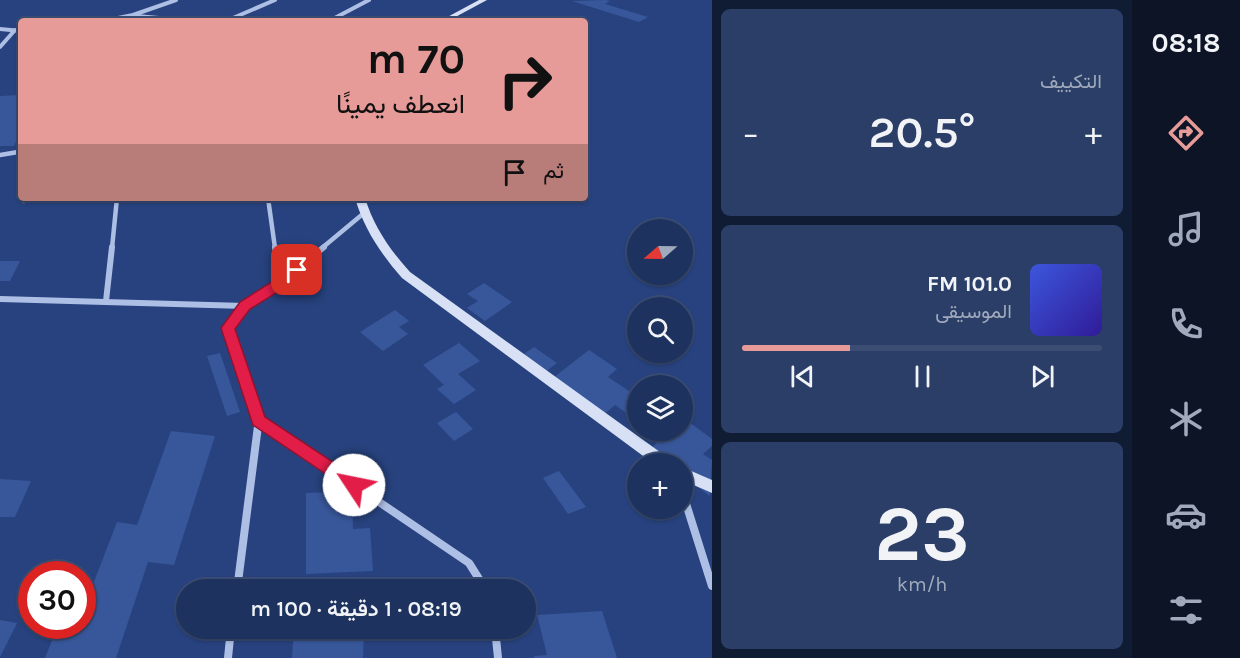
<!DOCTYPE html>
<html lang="ar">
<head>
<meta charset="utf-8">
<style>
  :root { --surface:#1d325e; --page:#2a3e67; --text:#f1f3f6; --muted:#a0aabc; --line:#3b4d73; --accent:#e69b98 }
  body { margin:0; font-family:Karla,Vazirmatn,sans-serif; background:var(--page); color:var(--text); direction:rtl; height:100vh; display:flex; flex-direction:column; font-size:22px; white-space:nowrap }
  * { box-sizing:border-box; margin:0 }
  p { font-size:20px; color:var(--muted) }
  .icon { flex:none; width:33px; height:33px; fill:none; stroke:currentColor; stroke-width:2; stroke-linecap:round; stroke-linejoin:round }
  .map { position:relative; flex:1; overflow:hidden; direction:ltr }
  .side { display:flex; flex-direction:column; gap:9px; padding:9px; background:#101c34; width:420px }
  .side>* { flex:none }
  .hud { position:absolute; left:18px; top:18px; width:570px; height:183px; border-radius:6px; box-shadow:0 2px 4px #0004,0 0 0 2px var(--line); direction:rtl; background:#e69b98; color:#111; overflow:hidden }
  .needle { width:39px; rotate:250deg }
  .buttons { position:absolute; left:627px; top:219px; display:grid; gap:12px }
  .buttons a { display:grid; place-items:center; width:66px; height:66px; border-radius:50%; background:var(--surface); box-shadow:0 2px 4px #0004,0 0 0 2px var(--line); font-size:30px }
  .speed { position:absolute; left:18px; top:561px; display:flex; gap:12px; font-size:30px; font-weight:700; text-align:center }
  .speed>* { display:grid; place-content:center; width:78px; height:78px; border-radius:50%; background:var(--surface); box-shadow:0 2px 4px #0004,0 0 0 2px var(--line); line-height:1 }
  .speed .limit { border:9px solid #d22; background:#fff; color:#111 }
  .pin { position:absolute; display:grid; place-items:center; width:51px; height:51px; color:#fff; margin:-26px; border-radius:12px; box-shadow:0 3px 9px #0006 }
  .me { position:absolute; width:66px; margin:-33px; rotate:304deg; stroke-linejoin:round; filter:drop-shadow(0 0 4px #0008) }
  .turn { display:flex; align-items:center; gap:21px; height:126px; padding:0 24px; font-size:27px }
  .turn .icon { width:78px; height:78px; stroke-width:2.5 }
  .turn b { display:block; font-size:42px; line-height:51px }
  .then { display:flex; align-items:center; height:57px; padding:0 24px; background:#0003; gap:12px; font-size:22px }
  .big { font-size:45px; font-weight:600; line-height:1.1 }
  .side .tile { flex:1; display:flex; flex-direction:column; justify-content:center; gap:9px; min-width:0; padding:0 21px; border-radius:9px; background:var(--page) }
  .side .dial { align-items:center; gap:0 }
  .dial b { font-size:78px; line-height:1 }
  .song { display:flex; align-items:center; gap:18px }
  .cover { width:72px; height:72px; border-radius:9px; background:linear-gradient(135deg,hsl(230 70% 55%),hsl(250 70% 35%)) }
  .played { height:6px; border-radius:3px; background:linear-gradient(90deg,var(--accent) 30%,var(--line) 30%) }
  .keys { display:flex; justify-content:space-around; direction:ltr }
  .heat { display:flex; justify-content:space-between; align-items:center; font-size:33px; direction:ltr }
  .trip { position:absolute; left:176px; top:579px; width:360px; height:60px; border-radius:30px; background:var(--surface); box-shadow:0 2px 4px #0004,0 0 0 2px var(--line); font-weight:600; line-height:60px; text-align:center; direction:rtl }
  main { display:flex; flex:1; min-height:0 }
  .tabs { display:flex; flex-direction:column; width:108px; justify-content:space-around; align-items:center; background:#0c1426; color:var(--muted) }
  .tabs .icon { width:42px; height:42px }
  .tabs .active { color:var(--accent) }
  .tabs b { font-size:27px; color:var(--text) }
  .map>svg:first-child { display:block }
  .building { fill:#38579b }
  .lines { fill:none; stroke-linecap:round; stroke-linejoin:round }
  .street-far3 { stroke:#aebfe5; stroke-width:4 }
  .street-far2 { stroke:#aebfe5; stroke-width:4.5 }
  .street-far1 { stroke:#aebfe5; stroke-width:6 }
  .street { stroke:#aebfe5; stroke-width:8 }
  .secondary { fill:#d7e0f5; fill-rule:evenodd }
  .route { fill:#e11d48; stroke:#92132f; stroke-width:1.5 }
</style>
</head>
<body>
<main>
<nav class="tabs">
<b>08:18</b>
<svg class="icon active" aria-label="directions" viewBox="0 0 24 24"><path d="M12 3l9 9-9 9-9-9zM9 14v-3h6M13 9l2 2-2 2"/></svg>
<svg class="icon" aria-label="music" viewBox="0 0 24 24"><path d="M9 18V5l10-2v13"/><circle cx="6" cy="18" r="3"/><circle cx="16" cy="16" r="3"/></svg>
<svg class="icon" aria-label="phone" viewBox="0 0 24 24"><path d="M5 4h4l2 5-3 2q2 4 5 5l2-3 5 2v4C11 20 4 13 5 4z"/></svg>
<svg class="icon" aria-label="climate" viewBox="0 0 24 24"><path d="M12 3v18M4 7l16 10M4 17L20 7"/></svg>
<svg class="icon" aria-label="car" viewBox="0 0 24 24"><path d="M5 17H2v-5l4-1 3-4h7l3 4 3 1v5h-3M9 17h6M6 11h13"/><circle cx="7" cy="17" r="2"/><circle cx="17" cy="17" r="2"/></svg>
<svg class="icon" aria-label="filters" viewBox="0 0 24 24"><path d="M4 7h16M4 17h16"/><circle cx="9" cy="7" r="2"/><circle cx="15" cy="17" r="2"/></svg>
</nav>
<section class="side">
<div class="tile"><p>التكييف</p>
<div class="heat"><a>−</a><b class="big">20.5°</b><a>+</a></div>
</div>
<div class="tile">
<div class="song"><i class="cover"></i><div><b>101.0 FM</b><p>الموسيقى</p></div></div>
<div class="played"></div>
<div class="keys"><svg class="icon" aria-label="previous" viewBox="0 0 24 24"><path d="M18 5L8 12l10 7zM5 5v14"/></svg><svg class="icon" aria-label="pause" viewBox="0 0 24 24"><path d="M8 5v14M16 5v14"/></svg><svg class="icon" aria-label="next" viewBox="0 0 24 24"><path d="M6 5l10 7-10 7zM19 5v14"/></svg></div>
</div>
<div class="tile dial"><b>23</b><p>km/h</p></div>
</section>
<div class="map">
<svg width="712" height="658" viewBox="0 0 712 658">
  <rect width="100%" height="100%" fill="#27427e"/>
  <!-- building -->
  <g class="building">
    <polygon points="606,0 610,1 605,4 648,17 639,22 572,1"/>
    <polygon points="21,95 21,131 14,146 0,146 0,96"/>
    <polygon points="0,261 20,261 10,281 0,281"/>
    <polygon points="484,283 512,302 485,321 467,308 478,301 467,294"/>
    <polygon points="395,310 409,321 399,327 408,334 383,351 360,332"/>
    <polygon points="459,343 480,361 458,374 476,390 454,404 437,389 444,385 423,365"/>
    <polygon points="534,347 557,363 544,373 521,356"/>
    <polygon points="589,350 617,369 608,377 638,397 638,405 628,414 615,405 603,415 553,378"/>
    <polygon points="220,353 240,412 227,416 207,356"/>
    <polygon points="456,412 473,429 454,441 437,423"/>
    <polygon points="685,419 712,439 712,446 703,454 712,460 710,496 682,475 682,464 668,464 649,450 657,443 640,430 682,430"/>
    <polygon points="171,431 215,436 174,565 148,562 116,658 45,658 58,626 82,626 82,586 92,587 117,522 137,525"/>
    <polygon points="559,471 586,507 568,514 543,478"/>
    <polygon points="0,479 31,481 15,517 0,517"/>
    <polygon points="352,491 353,529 370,528 373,571 306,574 306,493"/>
    <polygon points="602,611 617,658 534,658 534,656 547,655 537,615"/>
    <polygon points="0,620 17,623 0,657"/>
    <polygon points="294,628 364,628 363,658 292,658"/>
  </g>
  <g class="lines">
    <!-- street-far3 -->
    <g class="street-far3">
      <polyline points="137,16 192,21"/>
      <polyline points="103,21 133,15 176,0"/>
      <polyline points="226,21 275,0"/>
      <polyline points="329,21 369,0"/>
      <polyline points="0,29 21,31"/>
      <polyline points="0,47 15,30"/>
    </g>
    <!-- street-far2 -->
    <g class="street-far2">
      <polyline points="21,148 18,152 21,180"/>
      <polyline points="0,155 18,152"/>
      <polyline points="23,198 24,201"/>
      <polyline points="268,198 275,248"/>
      <polyline points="112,248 117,198"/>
      <polyline points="322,248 364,213"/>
    </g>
    <!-- street-far1 -->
    <g class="street-far1">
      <polyline points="275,247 280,284"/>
      <polyline points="0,299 245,306"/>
      <polyline points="106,301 112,247"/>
      <polyline points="259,421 269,428"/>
      <polyline points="258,428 259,421 228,328 245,306 280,284 324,247"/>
    </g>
    <!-- street -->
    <g class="street">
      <polyline points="267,426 469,563 486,590"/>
      <polyline points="682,491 712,586"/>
      <polyline points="237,590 258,426"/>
      <polyline points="495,628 498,658"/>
      <polyline points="228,658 231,628"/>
    </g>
    <!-- secondary -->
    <g class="secondary">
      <polygon points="479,0 487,0 448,21 440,21"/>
      <path d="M355 198H365C374 227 390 250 410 272L671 460 673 464H654L402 278C381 254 364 229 355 198Z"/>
      <polygon points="682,467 712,480 712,493 682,480"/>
    </g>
  </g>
  <!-- route -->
  <polygon class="route" points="297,266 303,270 301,273 284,288 250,309 235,329 265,417 360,480 363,485 360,491 354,493 253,425 221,328 240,302"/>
</svg>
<div class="buttons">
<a><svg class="needle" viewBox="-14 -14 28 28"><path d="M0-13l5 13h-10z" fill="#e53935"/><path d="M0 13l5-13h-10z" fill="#a0aabc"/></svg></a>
<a><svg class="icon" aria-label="search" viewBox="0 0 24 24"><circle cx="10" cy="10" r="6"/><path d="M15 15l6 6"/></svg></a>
<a><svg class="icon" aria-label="layers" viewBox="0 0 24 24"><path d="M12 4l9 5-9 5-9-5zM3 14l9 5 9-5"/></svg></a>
<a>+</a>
</div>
<div class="speed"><div class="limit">30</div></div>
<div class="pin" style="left:297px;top:270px;background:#d93025"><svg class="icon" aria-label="arrive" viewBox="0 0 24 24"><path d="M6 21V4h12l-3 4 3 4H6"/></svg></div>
<svg class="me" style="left:354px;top:485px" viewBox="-20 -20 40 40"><circle r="19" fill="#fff"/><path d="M0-13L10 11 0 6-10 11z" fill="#e11d48"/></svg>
<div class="trip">08:19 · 1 دقيقة · 100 m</div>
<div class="hud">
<div class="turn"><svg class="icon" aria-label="right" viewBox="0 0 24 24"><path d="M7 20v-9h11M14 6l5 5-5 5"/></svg><div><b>70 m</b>انعطف يمينًا</div></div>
<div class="then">ثم<svg class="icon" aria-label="arrive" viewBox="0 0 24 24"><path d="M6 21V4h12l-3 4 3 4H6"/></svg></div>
</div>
</div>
</main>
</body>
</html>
